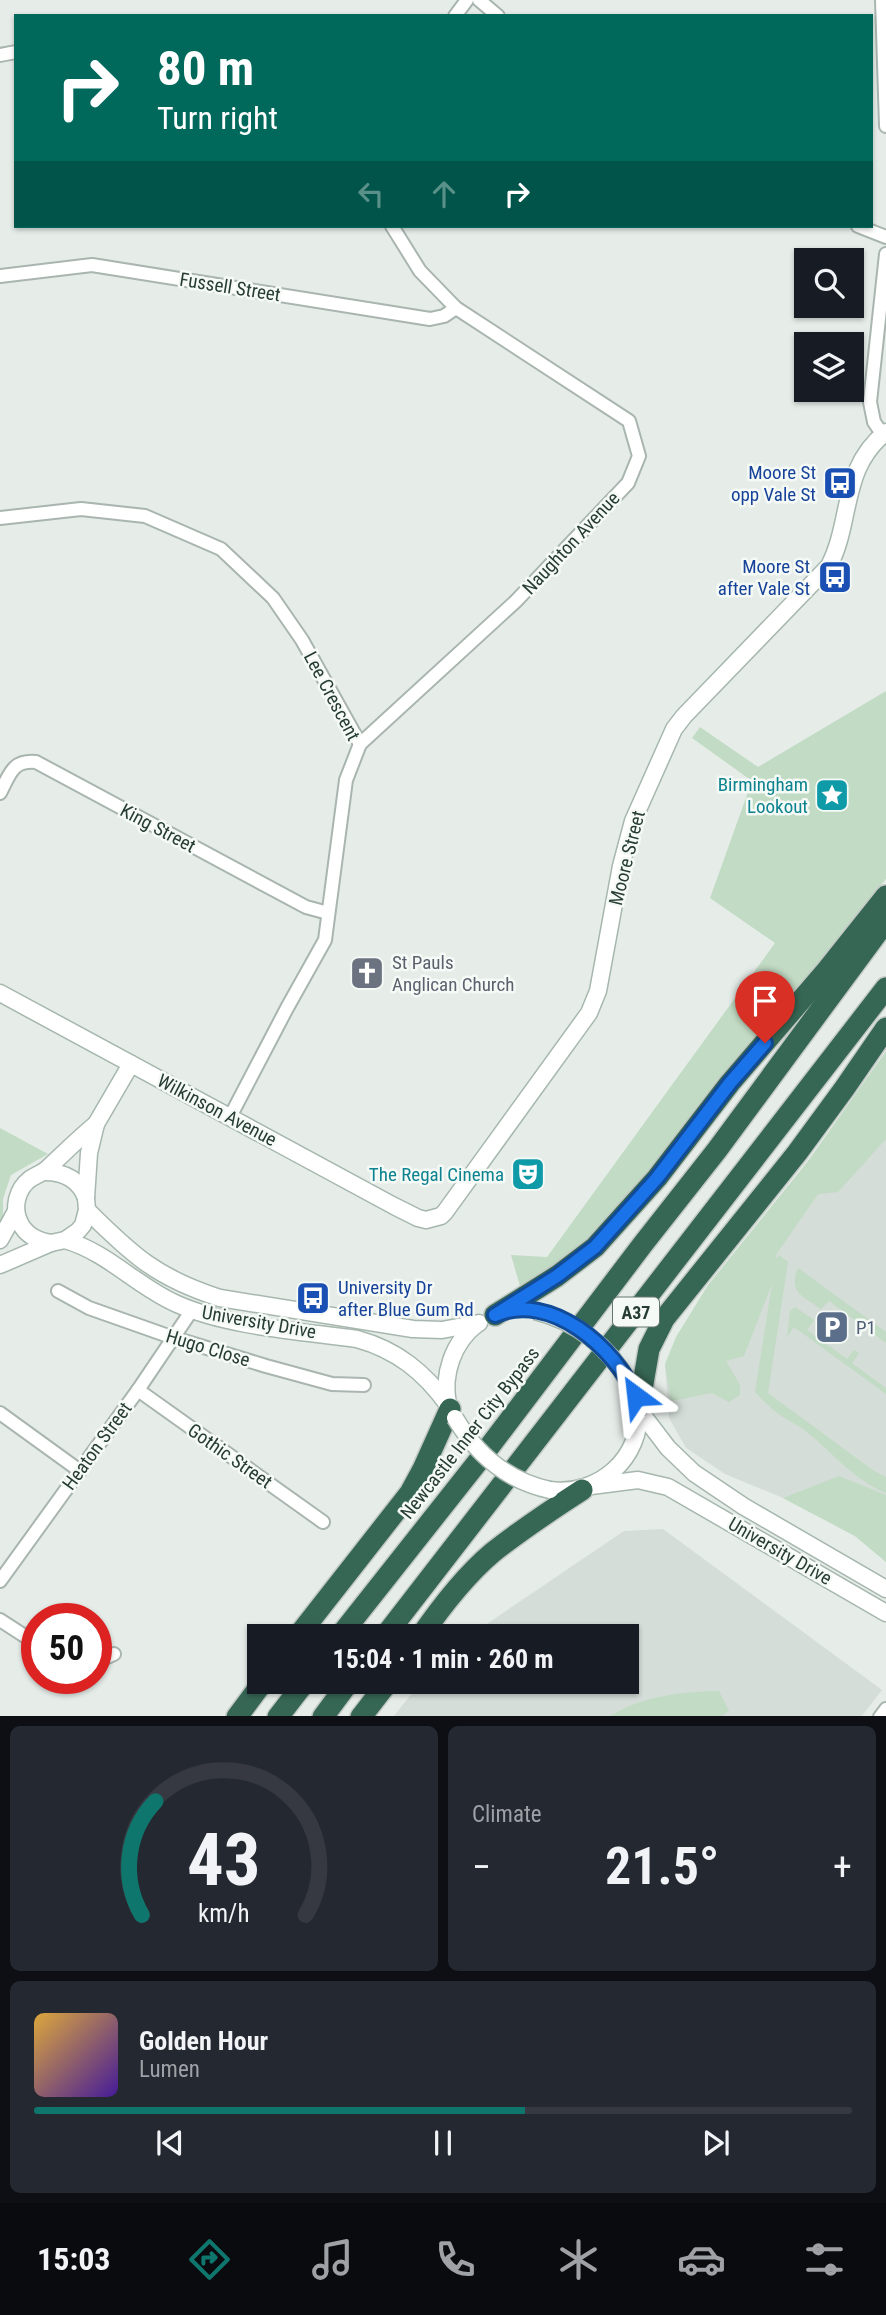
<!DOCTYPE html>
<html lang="en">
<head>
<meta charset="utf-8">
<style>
  :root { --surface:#171b24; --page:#242831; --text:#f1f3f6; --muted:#9ea1a6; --line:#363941; --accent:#0f766e }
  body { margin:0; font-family:"Roboto Condensed",sans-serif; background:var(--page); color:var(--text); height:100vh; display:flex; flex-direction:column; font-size:26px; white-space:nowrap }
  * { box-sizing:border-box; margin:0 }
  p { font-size:23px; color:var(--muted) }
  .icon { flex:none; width:38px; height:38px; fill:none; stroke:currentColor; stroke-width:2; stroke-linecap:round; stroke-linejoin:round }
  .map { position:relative; height:1716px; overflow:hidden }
  .sheet { display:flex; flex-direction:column; gap:10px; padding:10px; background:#0d0f14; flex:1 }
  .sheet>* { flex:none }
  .guide { position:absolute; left:14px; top:14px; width:859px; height:214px; border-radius:0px; box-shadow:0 2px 5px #0004; background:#00695c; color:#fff; overflow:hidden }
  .fabs { position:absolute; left:794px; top:248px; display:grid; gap:14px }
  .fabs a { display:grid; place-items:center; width:70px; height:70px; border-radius:0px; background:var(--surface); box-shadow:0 2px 5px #0004; font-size:35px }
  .speed { position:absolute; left:21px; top:1603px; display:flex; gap:14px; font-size:35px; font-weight:700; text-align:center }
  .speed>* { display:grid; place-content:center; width:91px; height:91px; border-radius:50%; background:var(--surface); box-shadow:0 2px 5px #0004; line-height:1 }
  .speed .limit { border:10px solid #d22; background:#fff; color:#111 }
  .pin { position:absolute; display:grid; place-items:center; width:60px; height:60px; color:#fff; margin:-72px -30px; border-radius:50% 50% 50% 0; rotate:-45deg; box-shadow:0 0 7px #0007 }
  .pin .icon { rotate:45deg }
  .me { position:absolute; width:77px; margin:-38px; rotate:330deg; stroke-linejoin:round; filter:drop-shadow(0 0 5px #0008) }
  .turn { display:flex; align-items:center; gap:24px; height:147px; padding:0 28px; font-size:32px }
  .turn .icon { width:91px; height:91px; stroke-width:2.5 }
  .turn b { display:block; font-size:49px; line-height:60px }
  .lanes { display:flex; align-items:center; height:66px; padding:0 28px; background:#0003; justify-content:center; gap:35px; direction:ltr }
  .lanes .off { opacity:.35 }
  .big { font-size:52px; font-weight:700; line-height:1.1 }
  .sheet .widget { flex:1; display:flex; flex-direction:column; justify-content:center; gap:10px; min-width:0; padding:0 24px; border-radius:10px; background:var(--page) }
  .sheet .dial { align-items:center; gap:0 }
  .dial svg { height:182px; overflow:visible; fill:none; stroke:var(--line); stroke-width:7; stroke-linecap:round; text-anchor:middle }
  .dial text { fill:var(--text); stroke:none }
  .song { display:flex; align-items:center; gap:21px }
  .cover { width:84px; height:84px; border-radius:10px; background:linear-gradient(135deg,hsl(40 70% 55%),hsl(260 70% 35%)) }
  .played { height:7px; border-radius:4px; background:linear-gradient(90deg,var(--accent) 60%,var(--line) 60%) }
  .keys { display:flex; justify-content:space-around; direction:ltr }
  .heat { display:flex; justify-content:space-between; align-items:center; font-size:38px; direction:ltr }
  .sheet .tiles { flex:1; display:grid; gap:10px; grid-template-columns:1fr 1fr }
  .widget:last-child { grid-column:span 2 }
  .trip { position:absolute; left:247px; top:1624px; width:392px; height:70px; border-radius:0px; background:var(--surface); box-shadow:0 2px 5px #0004; font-weight:700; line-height:70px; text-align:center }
  .dock { display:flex; height:112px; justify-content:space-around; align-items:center; background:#090b0e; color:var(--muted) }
  .dock .icon { width:49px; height:49px }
  .dock .selected { color:var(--accent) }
  .dock b { font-size:32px; color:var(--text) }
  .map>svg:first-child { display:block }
  .built { fill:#d4ddd7 }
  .green { fill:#c2dbc4 }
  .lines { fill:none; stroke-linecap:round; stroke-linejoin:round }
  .street-casing { stroke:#a9b5af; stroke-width:16 }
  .secondary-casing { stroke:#a6b7ae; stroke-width:19 }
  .highway-casing { stroke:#c3c9c6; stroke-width:24 }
  .street { stroke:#fff; stroke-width:12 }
  .secondary { stroke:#fff; stroke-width:16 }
  .highway { stroke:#366654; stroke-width:21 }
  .secondary-bridge-casing { stroke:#a6b7ae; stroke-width:19; stroke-linecap:butt }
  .secondary-bridge { stroke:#fff; stroke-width:16 }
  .route-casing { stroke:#114b97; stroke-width:18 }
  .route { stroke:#1a73e8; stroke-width:12 }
  .labels { text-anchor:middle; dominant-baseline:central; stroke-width:5; stroke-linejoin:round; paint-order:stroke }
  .shield { fill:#f6faf7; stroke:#65766e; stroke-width:2 }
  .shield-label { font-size:18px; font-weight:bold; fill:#273d33 }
  .street-label { font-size:19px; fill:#273d33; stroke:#f6faf7 }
  .transit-label { font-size:19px; fill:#164399; stroke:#f6faf7; text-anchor:end }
  .culture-label { font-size:19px; fill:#0d838f; stroke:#f6faf7; text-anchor:end }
  .worship-label { font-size:19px; fill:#5b616d; stroke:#f6faf7; text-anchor:start }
  .service-label { font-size:19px; fill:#4e5e75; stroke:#f6faf7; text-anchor:start }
</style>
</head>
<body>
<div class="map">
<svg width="886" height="1717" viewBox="0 0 886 1717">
  <rect width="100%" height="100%" fill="#e6ede9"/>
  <!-- built -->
  <g class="built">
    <polygon points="886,1056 886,1562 855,1536 783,1498 725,1474 686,1448 669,1418 665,1366 676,1339"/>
    <polygon points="663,1529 882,1690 862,1716 393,1717 421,1682 626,1682 626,1636 469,1636 624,1531"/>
  </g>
  <!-- green -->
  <g class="green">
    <polygon points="886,691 886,879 609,1222 567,1259 520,1286 511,1255 547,1257 775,943 710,898 752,781 692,738 700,727 758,767"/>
    <path d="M886 1051V1139L838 1192 818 1194 776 1255 777 1259 779 1255 788 1262 768 1393 874 1471 886 1477V1493C854 1480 834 1454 808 1433 798 1424 785 1420 775 1411 768 1406 762 1399 755 1392L772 1284 744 1356 726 1361 740 1385V1395L729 1402 712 1393 671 1401 665 1364 676 1337 708 1285 808 1161Z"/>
    <polygon points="0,1128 48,1154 11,1175 3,1199 3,1223 0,1227"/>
    <path d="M798 1268 886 1332V1343L829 1301 821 1309C803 1296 788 1293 798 1268Z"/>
    <polygon points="795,1307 814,1320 807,1330 847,1359 854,1350 859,1353 852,1363 886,1388 886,1394 794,1327 787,1337 790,1311"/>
    <polygon points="839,1476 886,1495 886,1562 855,1536 783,1498"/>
    <path d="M719 1691 729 1711 722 1716H610C643 1696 680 1692 719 1691Z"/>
  </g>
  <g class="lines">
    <!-- street casing -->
    <g class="street-casing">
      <g id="street">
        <polyline points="479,0 498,16"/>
        <polyline points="882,0 886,126"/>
        <polyline points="455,16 467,0"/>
        <polyline points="0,55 16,52"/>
        <polyline points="858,226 886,237"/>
        <polyline points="0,276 92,265 430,319 444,316 456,308"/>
        <polyline points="883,435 874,422 870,402 886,254"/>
        <polyline points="0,518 81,509 145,516 221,549 273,598 302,640 360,744 346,780 325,940 287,1008 230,1117"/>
        <polyline points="360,744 516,601 628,483 639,456 629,421 456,308 420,271 392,226"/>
        <path d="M0 793C10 774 12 760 36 762L306 907 328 913"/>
        <polyline points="58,1291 89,1308 174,1338 266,1366 332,1384 364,1385"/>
        <polyline points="138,1390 323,1522"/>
        <polyline points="0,1413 80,1471"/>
        <polyline points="0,1581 138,1390 192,1310"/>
        <polyline points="0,1620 37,1644"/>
        <polyline points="96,1662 114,1654"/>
        <polyline points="880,1717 886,1709"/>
      </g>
    </g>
    <!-- secondary casing -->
    <g class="secondary-casing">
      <g id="secondary">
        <path d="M0 993 394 1206 418 1218 426 1220 441 1216 445 1212 589 1013 598 991 621 866 633 821 674 729 684 716 829 566C853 519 840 469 886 432"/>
        <path d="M45 1172C64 1172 79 1179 86 1198"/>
        <path d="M87 1210C132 1255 157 1278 220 1298L413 1329 442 1330 479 1323"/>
        <polyline points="0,1240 16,1211"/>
        <path d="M65 1240C109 1253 136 1286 177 1304 229 1327 300 1331 357 1339 397 1350 424 1372 448 1405"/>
        <path d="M51 1243C38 1241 26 1235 20 1223 12 1208 17 1189 30 1179 36 1175 43 1173 48 1168 64 1153 79 1138 96 1124"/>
        <polyline points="0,1265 51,1243 65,1240 78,1231 83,1225 87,1210 86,1198 89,1153 96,1124 131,1064"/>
        <path d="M448 1404C442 1375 453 1342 477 1324"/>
        <polyline points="639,1410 668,1448 694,1473 743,1506 886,1589"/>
        <polyline points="591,1486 638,1480 668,1487 886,1613"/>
        <path d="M550 1490C599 1496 642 1458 639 1408"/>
      </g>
    </g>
    <!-- highway casing -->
    <g class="highway-casing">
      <g id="highway">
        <polyline points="495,1315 557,1276 595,1247 657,1178 730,1083 827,970 886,896"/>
        <polyline points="639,1407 649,1349 664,1319 797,1153 844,1089 886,1028"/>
        <polyline points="298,1636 410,1493 423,1469 450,1409"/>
        <polyline points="340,1636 480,1459 643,1244 717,1150 886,921"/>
        <polyline points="385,1636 886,988"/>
        <path d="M421 1636C441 1607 465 1576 492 1553 521 1530 551 1510 582 1490"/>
        <polyline points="237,1717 263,1682"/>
        <polyline points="278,1717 305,1682"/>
        <polyline points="323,1717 349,1682"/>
        <polyline points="361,1717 388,1682"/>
      </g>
    </g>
    <!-- street -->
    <use href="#street" class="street"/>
    <!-- secondary -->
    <use href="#secondary" class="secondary"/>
    <!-- highway -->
    <use href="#highway" class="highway"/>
    <!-- secondary-bridge casing -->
    <g class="secondary-bridge-casing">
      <g id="secondary-bridge">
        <path d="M535 1311C575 1321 609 1346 629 1383"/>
        <path d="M455 1418C477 1455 508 1481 550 1490"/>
      </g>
    </g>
    <!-- secondary-bridge -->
    <use href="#secondary-bridge" class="secondary-bridge"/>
  </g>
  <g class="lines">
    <!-- route casing -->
    <g class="route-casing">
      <path id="route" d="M636 1396C615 1348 551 1291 495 1315L557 1276 595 1247 657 1178 730 1083 765 1043"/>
    </g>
    <!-- route -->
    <use href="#route" class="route"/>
  </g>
  <!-- icons -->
  <defs>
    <g id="bus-square" transform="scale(1.75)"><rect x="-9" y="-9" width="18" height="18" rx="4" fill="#1a4fb4" stroke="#f6faf7"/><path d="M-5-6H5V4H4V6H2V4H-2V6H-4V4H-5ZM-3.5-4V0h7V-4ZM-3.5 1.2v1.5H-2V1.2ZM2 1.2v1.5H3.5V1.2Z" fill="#fff"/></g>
    <g id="sight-square" transform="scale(1.75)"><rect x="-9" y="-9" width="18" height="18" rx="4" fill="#0f9aa8" stroke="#f6faf7"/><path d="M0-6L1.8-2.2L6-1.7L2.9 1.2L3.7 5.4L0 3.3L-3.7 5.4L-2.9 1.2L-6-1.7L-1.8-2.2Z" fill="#fff"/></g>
    <g id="church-square" transform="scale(1.75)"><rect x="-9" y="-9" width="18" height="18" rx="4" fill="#6b7280" stroke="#f6faf7"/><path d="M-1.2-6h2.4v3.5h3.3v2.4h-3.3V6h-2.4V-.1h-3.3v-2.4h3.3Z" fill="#fff"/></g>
    <g id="theatre-square" transform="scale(1.75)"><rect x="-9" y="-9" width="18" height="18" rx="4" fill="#0f9aa8" stroke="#f6faf7"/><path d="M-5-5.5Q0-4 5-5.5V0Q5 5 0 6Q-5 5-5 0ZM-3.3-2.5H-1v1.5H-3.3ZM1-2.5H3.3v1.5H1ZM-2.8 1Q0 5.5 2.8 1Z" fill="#fff"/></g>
    <g id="parking-square" transform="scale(1.75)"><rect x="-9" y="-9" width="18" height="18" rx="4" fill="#5c6f8a" stroke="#f6faf7"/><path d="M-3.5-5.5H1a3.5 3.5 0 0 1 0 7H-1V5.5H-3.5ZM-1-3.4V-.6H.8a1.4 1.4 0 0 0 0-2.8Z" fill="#fff"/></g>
  </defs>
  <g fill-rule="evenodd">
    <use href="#bus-square" x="840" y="483"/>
    <use href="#bus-square" x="835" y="577"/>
    <use href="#sight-square" x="832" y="795"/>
    <use href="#church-square" x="367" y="973"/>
    <use href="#theatre-square" x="528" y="1174"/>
    <use href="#bus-square" x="313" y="1298"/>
    <use href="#parking-square" x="832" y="1327"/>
  </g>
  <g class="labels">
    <!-- shield labels -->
    <rect class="shield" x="613" y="1297.5" width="46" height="29" rx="5"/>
    <g class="shield-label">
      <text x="636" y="1312">A37</text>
    </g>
    <!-- street labels -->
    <g class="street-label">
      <text transform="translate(230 287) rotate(9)">Fussell Street</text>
      <text transform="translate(571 543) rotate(-47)">Naughton Avenue</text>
      <text transform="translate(332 696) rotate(62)">Lee Crescent</text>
      <text transform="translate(158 828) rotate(28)">King Street</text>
      <text transform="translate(627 858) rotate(-76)">Moore Street</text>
      <text transform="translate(217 1110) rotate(28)">Wilkinson Avenue</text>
      <text transform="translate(259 1322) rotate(10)">University Drive</text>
      <text transform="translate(208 1348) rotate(17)">Hugo Close</text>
      <text transform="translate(470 1433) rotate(-52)">Newcastle Inner City Bypass</text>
      <text transform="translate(97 1446) rotate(-54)">Heaton Street</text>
      <text transform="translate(230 1456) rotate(35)">Gothic Street</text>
      <text transform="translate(780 1551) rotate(30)">University Drive</text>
    </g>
    <!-- transit labels -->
    <g class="transit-label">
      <text x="816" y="472">Moore St<tspan x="816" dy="22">opp Vale St</tspan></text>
      <text x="810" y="566">Moore St<tspan x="810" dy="22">after Vale St</tspan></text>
      <text x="338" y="1287" text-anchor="start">University Dr<tspan x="338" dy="22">after Blue Gum Rd</tspan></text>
    </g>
    <!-- culture labels -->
    <g class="culture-label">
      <text x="808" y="784">Birmingham<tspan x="808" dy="22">Lookout</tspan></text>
      <text x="504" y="1174">The Regal Cinema</text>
    </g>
    <!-- worship labels -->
    <g class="worship-label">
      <text x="392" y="962">St Pauls<tspan x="392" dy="22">Anglican Church</tspan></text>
    </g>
    <!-- service labels -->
    <g class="service-label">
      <text x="856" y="1327">P1</text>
    </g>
  </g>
</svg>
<div class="fabs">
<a><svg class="icon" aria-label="search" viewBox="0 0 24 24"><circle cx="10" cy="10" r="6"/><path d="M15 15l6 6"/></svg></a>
<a><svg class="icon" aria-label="layers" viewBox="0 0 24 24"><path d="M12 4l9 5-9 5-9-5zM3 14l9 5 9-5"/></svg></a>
</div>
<div class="speed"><div class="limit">50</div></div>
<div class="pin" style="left:765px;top:1043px;background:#d93025"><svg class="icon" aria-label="arrive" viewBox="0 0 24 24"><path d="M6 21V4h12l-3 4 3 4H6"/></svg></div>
<svg class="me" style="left:636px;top:1396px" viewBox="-20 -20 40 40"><path d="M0-17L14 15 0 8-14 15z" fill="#1a73e8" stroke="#fff" stroke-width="4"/></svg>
<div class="trip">15:04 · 1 min · 260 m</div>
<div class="guide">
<div class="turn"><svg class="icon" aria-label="right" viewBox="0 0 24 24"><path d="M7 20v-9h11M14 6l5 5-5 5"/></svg><div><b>80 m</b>Turn right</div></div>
<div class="lanes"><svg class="icon off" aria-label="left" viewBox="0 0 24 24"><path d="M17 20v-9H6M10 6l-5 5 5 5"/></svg><svg class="icon off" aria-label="ahead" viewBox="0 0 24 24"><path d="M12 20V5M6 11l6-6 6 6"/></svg><svg class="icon" aria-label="right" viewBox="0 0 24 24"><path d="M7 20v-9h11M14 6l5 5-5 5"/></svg></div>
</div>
</div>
<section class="sheet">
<div class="tiles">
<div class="widget dial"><svg viewBox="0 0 100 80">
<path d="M14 69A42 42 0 1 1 86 69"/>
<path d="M14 69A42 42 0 0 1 20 19" stroke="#0f766e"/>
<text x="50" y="56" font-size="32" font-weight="700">43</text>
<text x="50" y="72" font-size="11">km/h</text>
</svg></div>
<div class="widget"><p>Climate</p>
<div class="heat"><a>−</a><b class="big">21.5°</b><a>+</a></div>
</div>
<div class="widget">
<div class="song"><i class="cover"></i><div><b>Golden Hour</b><p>Lumen</p></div></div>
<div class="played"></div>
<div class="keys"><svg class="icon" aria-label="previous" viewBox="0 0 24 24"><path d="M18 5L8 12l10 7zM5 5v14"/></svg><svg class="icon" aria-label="pause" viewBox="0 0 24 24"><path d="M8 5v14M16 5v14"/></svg><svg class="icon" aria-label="next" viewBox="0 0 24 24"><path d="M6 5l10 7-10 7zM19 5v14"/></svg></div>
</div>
</div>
</section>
<nav class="dock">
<b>15:03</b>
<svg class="icon selected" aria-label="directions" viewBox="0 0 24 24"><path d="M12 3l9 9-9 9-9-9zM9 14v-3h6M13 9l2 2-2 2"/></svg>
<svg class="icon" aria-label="music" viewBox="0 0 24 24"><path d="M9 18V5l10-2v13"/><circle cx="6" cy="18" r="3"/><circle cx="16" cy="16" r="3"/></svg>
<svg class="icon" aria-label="phone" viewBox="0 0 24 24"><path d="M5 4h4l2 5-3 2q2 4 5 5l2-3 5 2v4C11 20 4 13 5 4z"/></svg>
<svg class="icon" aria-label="climate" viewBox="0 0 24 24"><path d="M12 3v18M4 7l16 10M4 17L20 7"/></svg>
<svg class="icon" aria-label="car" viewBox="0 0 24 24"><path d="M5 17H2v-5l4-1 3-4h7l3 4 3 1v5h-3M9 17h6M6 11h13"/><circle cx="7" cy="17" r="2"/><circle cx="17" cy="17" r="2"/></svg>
<svg class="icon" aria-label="filters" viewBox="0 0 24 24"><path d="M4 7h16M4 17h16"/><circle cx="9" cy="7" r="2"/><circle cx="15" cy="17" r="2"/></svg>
</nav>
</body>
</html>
